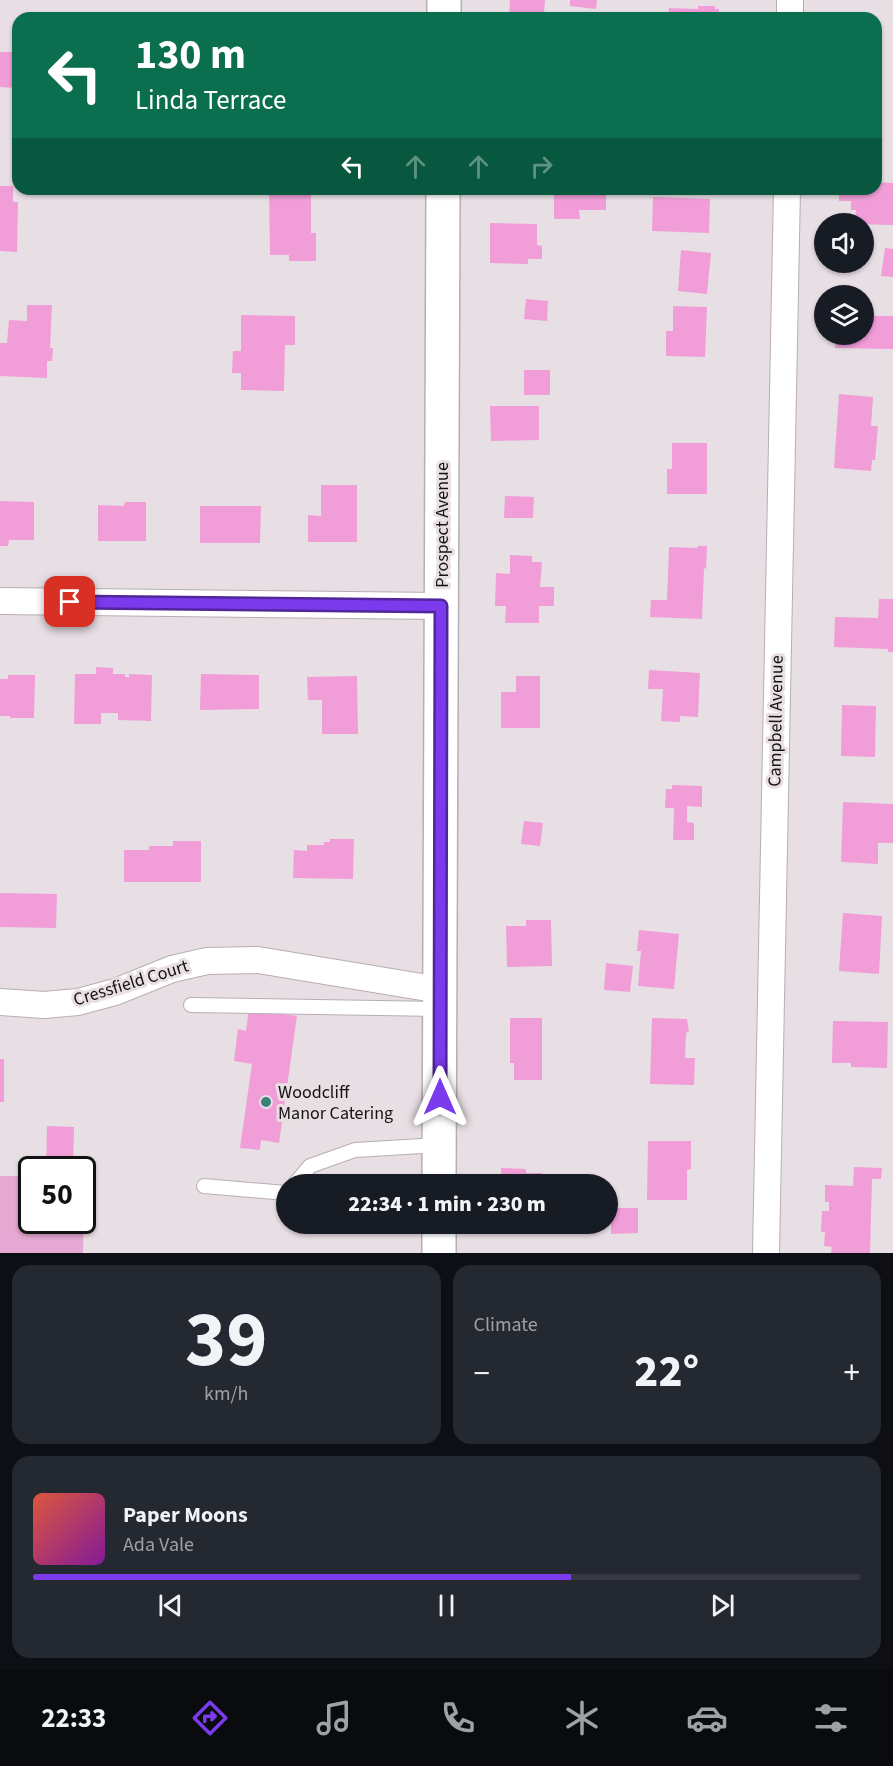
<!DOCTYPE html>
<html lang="en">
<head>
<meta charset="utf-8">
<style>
  :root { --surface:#171b24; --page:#242831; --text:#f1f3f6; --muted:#9ea1a6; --line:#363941; --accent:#7c3aed }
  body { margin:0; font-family:"Source Sans 3",sans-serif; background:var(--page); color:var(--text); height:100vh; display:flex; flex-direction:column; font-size:22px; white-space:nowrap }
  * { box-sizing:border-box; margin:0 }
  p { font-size:20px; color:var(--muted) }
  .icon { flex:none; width:33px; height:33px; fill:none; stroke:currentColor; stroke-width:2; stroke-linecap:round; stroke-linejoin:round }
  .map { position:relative; height:1253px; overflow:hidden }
  .details { display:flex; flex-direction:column; gap:12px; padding:12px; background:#0d0f14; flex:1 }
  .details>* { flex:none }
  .guide { position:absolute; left:12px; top:12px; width:870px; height:183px; border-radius:18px; box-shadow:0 2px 4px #0004; background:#0b6e4f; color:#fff; overflow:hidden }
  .tools { position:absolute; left:814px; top:213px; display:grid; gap:12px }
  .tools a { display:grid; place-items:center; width:60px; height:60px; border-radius:50%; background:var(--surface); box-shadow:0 2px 4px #0004; font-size:30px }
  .speed { position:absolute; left:18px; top:1156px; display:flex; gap:12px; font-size:30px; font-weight:700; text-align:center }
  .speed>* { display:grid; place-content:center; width:78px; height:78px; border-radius:50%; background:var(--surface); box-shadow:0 2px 4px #0004; line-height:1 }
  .speed .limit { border:3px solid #111; border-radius:9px; background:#fff; color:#111 }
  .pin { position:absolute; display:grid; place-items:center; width:51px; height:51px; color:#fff; margin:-26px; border-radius:12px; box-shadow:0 3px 9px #0006 }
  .me { position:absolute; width:66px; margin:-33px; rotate:0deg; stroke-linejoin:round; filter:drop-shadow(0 0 4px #0008) }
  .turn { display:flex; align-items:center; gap:21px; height:126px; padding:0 24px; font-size:27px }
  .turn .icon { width:78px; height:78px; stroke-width:2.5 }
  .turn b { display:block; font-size:42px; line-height:51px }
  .lanes { display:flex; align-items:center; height:57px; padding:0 24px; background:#0003; justify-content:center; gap:30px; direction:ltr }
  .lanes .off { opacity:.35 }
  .big { font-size:45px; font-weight:800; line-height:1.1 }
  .details .tile { flex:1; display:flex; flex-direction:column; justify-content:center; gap:9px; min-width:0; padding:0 21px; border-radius:18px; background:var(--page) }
  .details .dial { align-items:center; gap:0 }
  .dial b { font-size:78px; line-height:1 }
  .song { display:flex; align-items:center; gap:18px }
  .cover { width:72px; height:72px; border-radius:9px; background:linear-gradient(135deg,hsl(10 70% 55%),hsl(290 70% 35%)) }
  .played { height:6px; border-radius:3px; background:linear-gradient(90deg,var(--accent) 65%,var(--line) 65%) }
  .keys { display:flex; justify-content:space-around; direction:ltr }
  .heat { display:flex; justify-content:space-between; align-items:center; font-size:33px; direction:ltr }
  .details .tiles { flex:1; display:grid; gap:12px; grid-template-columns:1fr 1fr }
  .tile:last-child { grid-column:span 2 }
  .trip { position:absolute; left:276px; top:1174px; width:342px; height:60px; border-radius:30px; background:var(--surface); box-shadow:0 2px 4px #0004; font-weight:800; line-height:60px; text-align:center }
  .dock { display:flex; height:96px; justify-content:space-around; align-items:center; background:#090b0e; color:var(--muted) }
  .dock .icon { width:42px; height:42px }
  .dock .active { color:var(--accent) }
  .dock b { font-size:27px; color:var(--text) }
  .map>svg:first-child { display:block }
  .green { fill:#e5a8d2 }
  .building { fill:#f19dd8 }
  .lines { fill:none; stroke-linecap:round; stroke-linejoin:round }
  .service-casing { stroke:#b7aeb4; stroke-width:16 }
  .minor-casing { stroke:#b7aeb4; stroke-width:28 }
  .secondary-casing { stroke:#b7aeb4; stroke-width:36 }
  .service { stroke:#fff; stroke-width:14 }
  .minor { stroke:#fff; stroke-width:26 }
  .secondary { stroke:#fff; stroke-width:33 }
  .route-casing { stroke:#51269a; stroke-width:15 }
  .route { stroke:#7c3aed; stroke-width:10 }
  .poi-dot { fill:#39817b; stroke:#e8dfe4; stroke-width:2 }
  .labels { text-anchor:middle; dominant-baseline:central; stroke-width:6; stroke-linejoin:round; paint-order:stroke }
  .street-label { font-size:18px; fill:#151214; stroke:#e8dfe4 }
  .poi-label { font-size:18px; fill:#151214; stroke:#e8dfe4; text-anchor:start }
</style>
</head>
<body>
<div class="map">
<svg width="893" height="1253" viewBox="0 0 893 1253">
  <rect width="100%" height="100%" fill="#e8dfe4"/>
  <!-- green -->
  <polygon class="green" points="0,1176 31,1176 32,1221 82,1221 84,1211 83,1253 0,1253"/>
  <!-- building -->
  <g class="building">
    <polygon points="510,0 545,0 544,13 550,14 550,18 509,18"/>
    <polygon points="570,0 597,0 596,9 570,6"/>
    <polygon points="698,6 715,6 715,9 719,9 718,18 668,18 669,8 698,9"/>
    <polygon points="0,52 16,52 15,88 0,87"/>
    <polygon points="876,182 893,183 893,225 855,224 856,210 851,210 851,201 839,201 839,189 876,189"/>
    <polygon points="0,186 13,186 13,202 18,202 17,252 0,251"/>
    <polygon points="269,189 311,189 311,233 316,233 316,261 289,261 289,255 270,255"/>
    <polygon points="554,189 606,189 606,210 579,210 580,219 554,219"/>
    <polygon points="653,197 710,199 709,233 652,231"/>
    <polygon points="490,223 537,224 537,245 542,246 542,259 528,259 528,264 490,263"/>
    <polygon points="885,248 893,249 893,277 881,276"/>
    <polygon points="681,250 711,253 707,294 678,291"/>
    <polygon points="526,299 548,301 547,321 524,319"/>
    <polygon points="27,305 52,305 50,348 53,348 52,361 47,361 47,378 0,376 0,343 7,343 9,320 27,321"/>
    <polygon points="673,306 707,307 705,357 666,356 666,331 673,331"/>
    <polygon points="241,315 295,316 295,345 285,345 284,391 241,390 241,373 232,373 233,351 241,351"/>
    <polygon points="864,316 893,316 893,349 835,348 835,334 864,334"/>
    <rect x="524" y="370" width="26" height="25"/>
    <polygon points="839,394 873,397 871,426 878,426 875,460 872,460 871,471 834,468"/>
    <polygon points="490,406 539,406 539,440 491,441"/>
    <polygon points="672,443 707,443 707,494 667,494 667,469 672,469"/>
    <polygon points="321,485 357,485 357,542 308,542 308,515 321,516"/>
    <polygon points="505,496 534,497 533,518 504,518"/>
    <polygon points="0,501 34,502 34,540 9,540 8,546 0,546"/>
    <polygon points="125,502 146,502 146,541 98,541 98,505 124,506"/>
    <polygon points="200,506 261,506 260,543 200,543"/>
    <polygon points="698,546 707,546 706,569 704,568 702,619 650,617 651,600 667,600 669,547 697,548"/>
    <polygon points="510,555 532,556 532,562 542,562 540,587 554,587 554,606 539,606 539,623 505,623 506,606 495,606 496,573 510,574"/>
    <polygon points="879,599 893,599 893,652 888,652 888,649 834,647 835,617 878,618"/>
    <polygon points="96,667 113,668 113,674 125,674 125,677 129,677 129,674 152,675 151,721 118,720 118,713 101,713 101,724 74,724 75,674 96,674"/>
    <polygon points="649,670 700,673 698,717 680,716 680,722 661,721 663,689 648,689"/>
    <polygon points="201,674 259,675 259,709 200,710"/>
    <polygon points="8,675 35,675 34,718 10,718 10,716 0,716 0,679 8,679"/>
    <polygon points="357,676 358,734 322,734 322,700 308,700 307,677"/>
    <polygon points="516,676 540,676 540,728 501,728 501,692 516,692"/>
    <polygon points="842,705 876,706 875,757 841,756"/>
    <polygon points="672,785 702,786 702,807 687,806 687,822 694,823 694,840 673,840 674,808 665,808 666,789 672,789"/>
    <polygon points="843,802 893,804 893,843 878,843 878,864 841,862"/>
    <polygon points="524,821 543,823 540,846 521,844"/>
    <polygon points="330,839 354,839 353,879 293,878 294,850 307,851 307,845 324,845 324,842 330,842"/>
    <polygon points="173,841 201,841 201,882 124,882 124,850 149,850 149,846 173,846"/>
    <polygon points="0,893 57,894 56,928 0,927"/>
    <polygon points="843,913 882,916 879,974 839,971"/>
    <polygon points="526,920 551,920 552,966 507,967 506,926 526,926"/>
    <polygon points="639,930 679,934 674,989 638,986 641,951 637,951"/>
    <polygon points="606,963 633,966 630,992 604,990"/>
    <polygon points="249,1009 297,1016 279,1143 261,1140 260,1150 240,1148 252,1064 234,1061 238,1029 246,1031"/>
    <polygon points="510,1018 542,1018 542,1080 514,1080 514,1063 510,1063"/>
    <polygon points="652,1018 687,1019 689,1031 686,1033 685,1058 695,1058 694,1085 650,1084"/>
    <polygon points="833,1021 888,1022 887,1068 851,1067 851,1063 832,1063"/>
    <rect x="0" y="1059" width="4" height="43"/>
    <polygon points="47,1126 74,1127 73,1170 46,1170"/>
    <polygon points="648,1141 691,1141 691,1169 687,1170 687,1200 647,1200"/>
    <polygon points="854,1167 882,1168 881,1179 872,1179 870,1253 831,1253 832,1247 824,1246 825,1232 821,1232 822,1211 829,1211 829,1202 825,1202 825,1185 853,1186"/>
    <polygon points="501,1168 526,1169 526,1173 542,1173 544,1185 501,1185"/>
    <polygon points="611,1208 638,1208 638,1233 611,1234"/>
  </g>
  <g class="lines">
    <!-- service casing -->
    <g class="service-casing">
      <g id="service">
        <polyline points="191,1005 440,1009"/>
        <polyline points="294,1185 310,1166 355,1150 439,1145"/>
        <polyline points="204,1186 286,1193"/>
      </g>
    </g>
    <!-- minor casing -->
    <g class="minor-casing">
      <g id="minor">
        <polyline points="790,18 790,0"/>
        <polyline points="0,601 441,606"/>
        <polyline points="0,1002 44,1005 78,1002 115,992 172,969 207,961 258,960 440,990"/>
        <polyline points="766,1253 787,189"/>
      </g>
    </g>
    <!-- secondary casing -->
    <g class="secondary-casing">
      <g id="secondary">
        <polyline points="444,18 444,0"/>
        <polyline points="439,1185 443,189"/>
        <polyline points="439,1253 439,1224"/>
      </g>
    </g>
    <!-- service -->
    <use href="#service" class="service"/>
    <!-- minor -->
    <use href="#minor" class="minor"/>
    <!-- secondary -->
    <use href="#secondary" class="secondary"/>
  </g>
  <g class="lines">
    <!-- route casing -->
    <g class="route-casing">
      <polyline id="route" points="70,602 441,606 440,1097"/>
    </g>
    <!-- route -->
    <use href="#route" class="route"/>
  </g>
  <!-- markers -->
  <circle class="poi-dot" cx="266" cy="1102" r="6"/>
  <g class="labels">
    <!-- street labels -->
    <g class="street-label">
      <text transform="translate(442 525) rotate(-90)">Prospect Avenue</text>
      <text transform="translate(776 721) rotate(-89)">Campbell Avenue</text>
      <text transform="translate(131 983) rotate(-17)">Cressfield Court</text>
    </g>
    <!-- poi labels -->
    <g class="poi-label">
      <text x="278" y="1092">Woodcliff<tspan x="278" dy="21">Manor Catering</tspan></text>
    </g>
  </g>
</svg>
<div class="tools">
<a><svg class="icon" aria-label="sound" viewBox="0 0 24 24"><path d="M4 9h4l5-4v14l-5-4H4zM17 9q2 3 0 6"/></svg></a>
<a><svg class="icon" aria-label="layers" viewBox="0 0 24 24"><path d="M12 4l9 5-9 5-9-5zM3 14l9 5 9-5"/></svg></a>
</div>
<div class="speed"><div class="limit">50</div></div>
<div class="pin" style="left:70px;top:602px;background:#d93025"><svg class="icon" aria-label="arrive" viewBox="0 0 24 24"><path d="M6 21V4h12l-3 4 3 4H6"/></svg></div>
<svg class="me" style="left:440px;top:1097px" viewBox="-20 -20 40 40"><path d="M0-17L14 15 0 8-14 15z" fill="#7c3aed" stroke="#fff" stroke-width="4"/></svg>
<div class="trip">22:34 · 1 min · 230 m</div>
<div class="guide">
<div class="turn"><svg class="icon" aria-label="left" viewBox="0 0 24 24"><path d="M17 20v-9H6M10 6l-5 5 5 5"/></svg><div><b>130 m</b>Linda Terrace</div></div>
<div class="lanes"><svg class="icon" aria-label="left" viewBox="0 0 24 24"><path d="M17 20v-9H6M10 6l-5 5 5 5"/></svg><svg class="icon off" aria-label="ahead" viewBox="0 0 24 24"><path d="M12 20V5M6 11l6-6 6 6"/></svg><svg class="icon off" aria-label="ahead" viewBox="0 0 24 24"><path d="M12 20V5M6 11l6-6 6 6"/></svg><svg class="icon off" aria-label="right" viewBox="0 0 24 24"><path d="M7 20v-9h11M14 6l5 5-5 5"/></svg></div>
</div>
</div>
<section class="details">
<div class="tiles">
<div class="tile dial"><b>39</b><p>km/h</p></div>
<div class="tile"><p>Climate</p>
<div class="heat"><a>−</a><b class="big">22°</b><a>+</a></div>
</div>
<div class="tile">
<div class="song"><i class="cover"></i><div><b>Paper Moons</b><p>Ada Vale</p></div></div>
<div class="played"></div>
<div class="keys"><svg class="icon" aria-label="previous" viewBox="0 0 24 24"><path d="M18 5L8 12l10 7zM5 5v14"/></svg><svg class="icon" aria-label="pause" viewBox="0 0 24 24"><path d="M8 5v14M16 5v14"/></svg><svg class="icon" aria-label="next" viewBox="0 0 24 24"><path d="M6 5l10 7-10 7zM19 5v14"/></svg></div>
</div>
</div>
</section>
<nav class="dock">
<b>22:33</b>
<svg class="icon active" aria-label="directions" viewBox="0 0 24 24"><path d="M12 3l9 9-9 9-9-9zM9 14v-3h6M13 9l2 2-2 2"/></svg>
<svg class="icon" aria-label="music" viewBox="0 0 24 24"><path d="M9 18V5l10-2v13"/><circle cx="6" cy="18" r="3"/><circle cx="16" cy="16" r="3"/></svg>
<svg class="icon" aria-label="phone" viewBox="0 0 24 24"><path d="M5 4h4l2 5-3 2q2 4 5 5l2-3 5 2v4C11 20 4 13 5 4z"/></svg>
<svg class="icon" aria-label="climate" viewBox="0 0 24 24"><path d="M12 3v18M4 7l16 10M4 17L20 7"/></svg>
<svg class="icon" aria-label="car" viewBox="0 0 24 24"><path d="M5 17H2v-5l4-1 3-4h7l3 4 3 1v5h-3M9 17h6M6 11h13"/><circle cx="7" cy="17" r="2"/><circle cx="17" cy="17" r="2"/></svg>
<svg class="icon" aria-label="filters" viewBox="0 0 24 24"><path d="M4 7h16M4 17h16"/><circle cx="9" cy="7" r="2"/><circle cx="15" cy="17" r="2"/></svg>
</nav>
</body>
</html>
